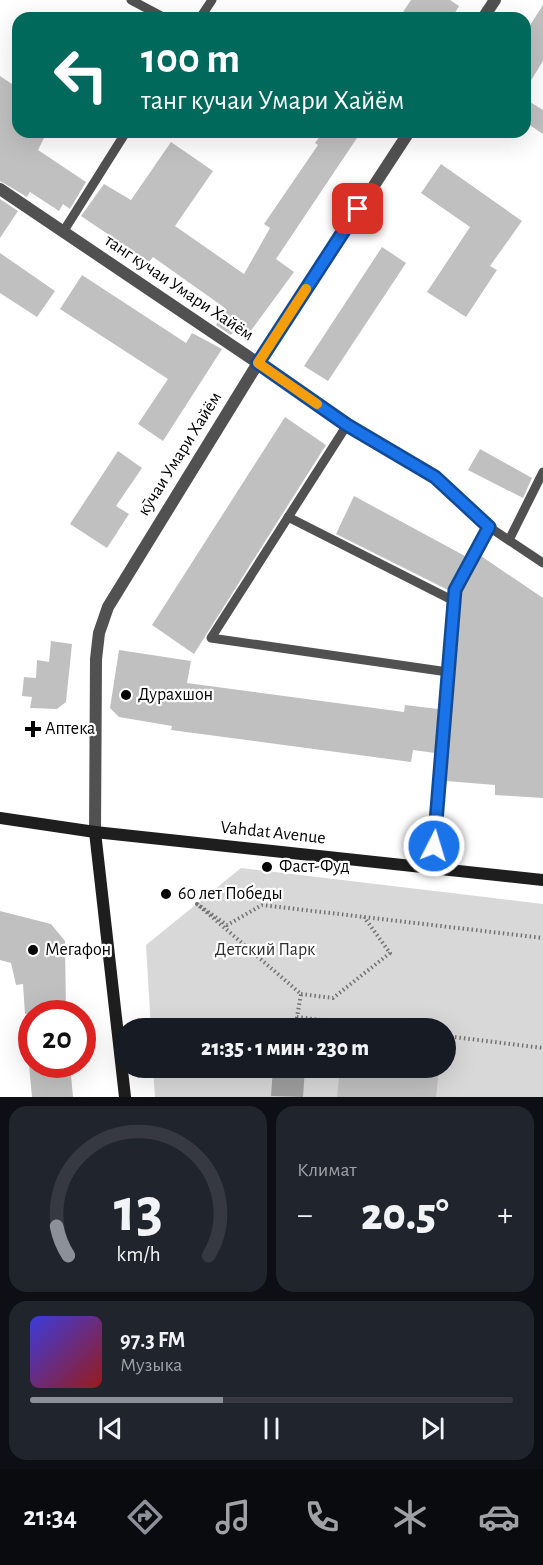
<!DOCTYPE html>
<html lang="ru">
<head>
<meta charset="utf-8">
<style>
  :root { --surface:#171b24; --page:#20242c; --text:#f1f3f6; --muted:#9ea1a6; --line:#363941; --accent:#8c9099 }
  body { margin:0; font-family:"Alegreya Sans",sans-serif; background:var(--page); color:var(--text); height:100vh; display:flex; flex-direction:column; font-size:22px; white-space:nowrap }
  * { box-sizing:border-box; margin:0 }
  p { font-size:20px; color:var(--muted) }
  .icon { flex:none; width:33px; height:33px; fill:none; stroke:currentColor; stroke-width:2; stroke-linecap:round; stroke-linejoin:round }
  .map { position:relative; height:1097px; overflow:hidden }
  .panel { display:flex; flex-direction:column; gap:9px; padding:9px; background:#0d0f14; flex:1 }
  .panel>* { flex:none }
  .banner { position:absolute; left:12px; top:12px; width:519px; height:126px; border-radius:18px; box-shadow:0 6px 24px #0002; background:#00695c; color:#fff; overflow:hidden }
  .speed { position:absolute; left:18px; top:1000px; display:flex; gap:12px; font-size:30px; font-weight:700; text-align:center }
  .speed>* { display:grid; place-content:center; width:78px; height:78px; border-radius:50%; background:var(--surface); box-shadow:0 6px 24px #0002; line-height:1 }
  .speed .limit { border:9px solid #d22; background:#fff; color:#111 }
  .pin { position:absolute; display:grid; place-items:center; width:51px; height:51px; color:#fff; margin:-26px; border-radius:12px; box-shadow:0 3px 9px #0006 }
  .me { position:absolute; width:66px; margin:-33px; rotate:5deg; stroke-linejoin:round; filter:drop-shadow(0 0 4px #0008) }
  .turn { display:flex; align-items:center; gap:21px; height:126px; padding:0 30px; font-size:27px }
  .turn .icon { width:78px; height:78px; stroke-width:2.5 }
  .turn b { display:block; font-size:42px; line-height:51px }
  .big { font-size:45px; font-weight:800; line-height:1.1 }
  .panel .card { flex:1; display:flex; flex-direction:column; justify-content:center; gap:9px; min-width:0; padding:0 21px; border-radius:18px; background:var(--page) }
  .panel .dial { align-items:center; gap:0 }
  .dial svg { height:156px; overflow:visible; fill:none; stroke:var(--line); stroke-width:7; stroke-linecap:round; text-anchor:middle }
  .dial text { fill:var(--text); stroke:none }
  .song { display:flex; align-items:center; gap:18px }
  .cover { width:72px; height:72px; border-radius:9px; background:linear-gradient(135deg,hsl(240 70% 55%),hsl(0 70% 35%)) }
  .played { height:6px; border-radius:3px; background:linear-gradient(90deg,var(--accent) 40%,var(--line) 40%) }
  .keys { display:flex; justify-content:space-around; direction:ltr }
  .heat { display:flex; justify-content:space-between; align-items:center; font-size:33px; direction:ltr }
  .panel .tiles { flex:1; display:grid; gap:9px; grid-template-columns:1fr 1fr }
  .card:last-child { grid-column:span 2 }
  .trip { position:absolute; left:114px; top:1018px; width:342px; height:60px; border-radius:30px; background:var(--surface); box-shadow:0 6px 24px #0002; font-weight:800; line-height:60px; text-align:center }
  .tab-bar { display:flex; height:96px; justify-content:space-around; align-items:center; background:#090b0e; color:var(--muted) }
  .tab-bar .icon { width:42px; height:42px }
  .tab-bar .selected { color:var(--accent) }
  .tab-bar b { font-size:27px; color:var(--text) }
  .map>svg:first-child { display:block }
  .green { fill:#d8d8d8 }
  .water { fill:#9f9f9f }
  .building { fill:#c0c0c0 }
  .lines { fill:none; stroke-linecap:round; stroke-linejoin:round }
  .path { stroke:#737373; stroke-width:4; stroke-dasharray:1.5 3; stroke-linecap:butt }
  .lane { stroke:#515151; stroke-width:9 }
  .street { stroke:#515151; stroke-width:12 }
  .secondary { stroke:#1e1e1e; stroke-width:12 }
  .route-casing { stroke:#114b97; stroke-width:15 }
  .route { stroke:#1a73e8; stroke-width:10 }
  .slow { stroke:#f59e0b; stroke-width:10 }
  .poi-dot { fill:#000; stroke:#fff; stroke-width:2 }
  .labels { text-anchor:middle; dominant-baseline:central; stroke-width:4.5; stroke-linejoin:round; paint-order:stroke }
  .street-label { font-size:18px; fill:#000; stroke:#fff }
  .poi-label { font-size:18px; fill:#000; stroke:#fff; text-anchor:start }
  .park-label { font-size:18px; fill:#2f2f2f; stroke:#fff }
</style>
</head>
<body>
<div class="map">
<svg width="543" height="1097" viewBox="0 0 543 1097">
  <rect width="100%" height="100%" fill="#fff"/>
  <!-- green -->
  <polygon class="green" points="241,868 543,904 543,1097 155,1097 153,1068 446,1068 446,1029 151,1029 146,945"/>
  <!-- water -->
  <polygon class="water" points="273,1068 305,1068 303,1097 271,1096"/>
  <!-- building -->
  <g class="building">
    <polygon points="411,0 450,0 459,6 452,18 399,18"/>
    <polygon points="543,5 543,61 525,90 525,33"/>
    <polygon points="0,76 18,88 18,132 47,132 38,150 86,182 70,209 63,204 59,211 30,192 27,197 0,181"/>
    <polygon points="525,99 543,110 543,134 525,122"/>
    <polygon points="323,132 361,132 276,259 294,272 250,332 238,324 231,335 216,325 225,308 153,257 149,262 81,216 104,184 131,200 171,142 213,171 175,226 244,274 270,228 264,224 318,145 315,143"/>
    <polygon points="441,164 522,221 490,266 497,270 466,317 427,292 470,227 421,193"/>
    <polygon points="0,199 18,211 0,238"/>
    <polygon points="382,247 406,263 328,381 304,366"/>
    <polygon points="0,253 55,291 37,317 0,293"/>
    <polygon points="82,275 186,343 192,333 222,349 163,441 138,424 168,379 60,309"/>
    <polygon points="285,417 326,445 194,654 152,625"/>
    <polygon points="480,449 532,478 523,498 468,470"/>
    <polygon points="118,451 142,468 116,506 129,514 107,548 70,524"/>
    <polygon points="354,496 465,556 448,590 336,534"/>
    <polygon points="481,556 543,598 543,798 495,795 495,785 446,781 462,591"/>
    <polygon points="51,641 72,644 66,702 57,709 30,708 32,697 22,696 24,677 36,678 37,660 49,662"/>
    <polygon points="119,650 191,661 187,683 404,712 405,705 438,709 435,753 413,750 411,762 171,730 172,726 119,717 110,708"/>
    <polygon points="0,911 51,924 65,941 66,1014 25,1014 23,984 16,985 11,963 0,960"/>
    <polygon points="29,1065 70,1065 73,1097 32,1097"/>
    <polygon points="340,1068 439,1068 436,1097 337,1097"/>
  </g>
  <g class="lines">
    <!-- path -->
    <g class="path">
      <polyline points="301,994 333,998 390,953 364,917"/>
      <polyline points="392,1029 297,1017 301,994 197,904 227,925 262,905 543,938"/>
      <polyline points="446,1036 543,1048"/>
    </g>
    <!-- lane -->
    <g class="lane">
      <polyline points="131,0 165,18"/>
      <polyline points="200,18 212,0"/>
      <polyline points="63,232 126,132"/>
      <polyline points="258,363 347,425 435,477 489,527 543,563"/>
      <polyline points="347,425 211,638 448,672"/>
      <polyline points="288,517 454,601"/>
      <polyline points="509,540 543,472"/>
      <polyline points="432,868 455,589 489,527"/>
    </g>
    <!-- street -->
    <g class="street">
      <polyline points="483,18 495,0"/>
      <polyline points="0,189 258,363"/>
      <polyline points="95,832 96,659 99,633 108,607 258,363 409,132"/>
    </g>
    <!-- secondary -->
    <g class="secondary">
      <polyline points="0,818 95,832 543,880"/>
      <polyline points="95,832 125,1097"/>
    </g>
  </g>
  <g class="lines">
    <!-- route casing -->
    <g class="route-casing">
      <polyline id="route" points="358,209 258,363 347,425 435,477 489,527 455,590 434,846"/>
    </g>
    <!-- route -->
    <use href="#route" class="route"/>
    <!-- slow -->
    <polyline class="slow" points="306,289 258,363 317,404"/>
  </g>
  <!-- markers -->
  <g class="poi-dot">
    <circle cx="126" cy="695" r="6"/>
    <path d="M30 720h6v6h6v6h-6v6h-6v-6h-6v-6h6z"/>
    <circle cx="267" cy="867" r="6"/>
    <circle cx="166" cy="894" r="6"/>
    <circle cx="33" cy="950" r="6"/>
  </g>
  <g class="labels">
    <!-- street labels -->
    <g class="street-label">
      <text transform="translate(179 288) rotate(34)">танг кучаи Умари Хайём</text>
      <text transform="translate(180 454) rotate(-58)">кӯчаи Умари Хайём</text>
      <text transform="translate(273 833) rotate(6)">Vahdat Avenue</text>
    </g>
    <!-- poi labels -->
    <g class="poi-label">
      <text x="138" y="695">Дурахшон</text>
      <text x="45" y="729">Аптека</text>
      <text x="279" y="867">Фаст-Фуд</text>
      <text x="178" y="894">60 лет Победы</text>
      <text x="45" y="950">Мегафон</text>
    </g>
    <!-- park labels -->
    <g class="park-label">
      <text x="265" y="950">Детский Парк</text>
    </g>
  </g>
</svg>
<div class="speed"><div class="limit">20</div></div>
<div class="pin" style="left:358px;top:209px;background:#d93025"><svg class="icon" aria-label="arrive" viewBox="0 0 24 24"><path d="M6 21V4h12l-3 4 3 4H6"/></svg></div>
<svg class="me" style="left:434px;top:846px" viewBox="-20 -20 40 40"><circle r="17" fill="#1a73e8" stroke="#fff" stroke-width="3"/><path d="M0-11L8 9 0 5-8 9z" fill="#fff"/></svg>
<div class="trip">21:35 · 1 мин · 230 m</div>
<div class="banner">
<div class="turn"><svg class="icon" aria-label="left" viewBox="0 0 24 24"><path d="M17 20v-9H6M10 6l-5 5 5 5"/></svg><div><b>100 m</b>танг кучаи Умари Хайём</div></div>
</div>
</div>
<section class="panel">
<div class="tiles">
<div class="card dial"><svg viewBox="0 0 100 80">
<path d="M14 69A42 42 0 1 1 86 69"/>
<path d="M14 69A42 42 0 0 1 8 54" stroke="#8c9099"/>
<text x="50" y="56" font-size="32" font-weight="700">13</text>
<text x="50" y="72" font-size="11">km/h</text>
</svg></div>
<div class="card"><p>Климат</p>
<div class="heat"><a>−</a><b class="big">20.5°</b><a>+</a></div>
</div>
<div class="card">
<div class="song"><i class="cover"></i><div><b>97.3 FM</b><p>Музыка</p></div></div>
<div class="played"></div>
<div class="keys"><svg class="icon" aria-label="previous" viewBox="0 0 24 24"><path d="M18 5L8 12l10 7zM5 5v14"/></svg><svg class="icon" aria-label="pause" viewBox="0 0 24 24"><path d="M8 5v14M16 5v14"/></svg><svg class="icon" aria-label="next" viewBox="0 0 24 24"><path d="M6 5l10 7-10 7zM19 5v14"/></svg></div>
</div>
</div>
</section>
<nav class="tab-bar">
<b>21:34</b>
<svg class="icon selected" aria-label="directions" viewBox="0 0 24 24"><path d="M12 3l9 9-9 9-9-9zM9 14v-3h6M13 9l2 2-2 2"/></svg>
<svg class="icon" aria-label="music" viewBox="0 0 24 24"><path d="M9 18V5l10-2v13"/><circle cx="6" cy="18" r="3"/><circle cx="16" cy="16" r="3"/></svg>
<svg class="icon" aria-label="phone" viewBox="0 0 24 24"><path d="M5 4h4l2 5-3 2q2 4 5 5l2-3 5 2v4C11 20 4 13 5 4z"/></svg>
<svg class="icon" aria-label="climate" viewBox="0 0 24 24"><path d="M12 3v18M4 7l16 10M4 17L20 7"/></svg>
<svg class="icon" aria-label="car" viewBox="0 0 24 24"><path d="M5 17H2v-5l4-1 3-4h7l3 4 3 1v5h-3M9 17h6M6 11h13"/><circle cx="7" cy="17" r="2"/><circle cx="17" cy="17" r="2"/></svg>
</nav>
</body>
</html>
